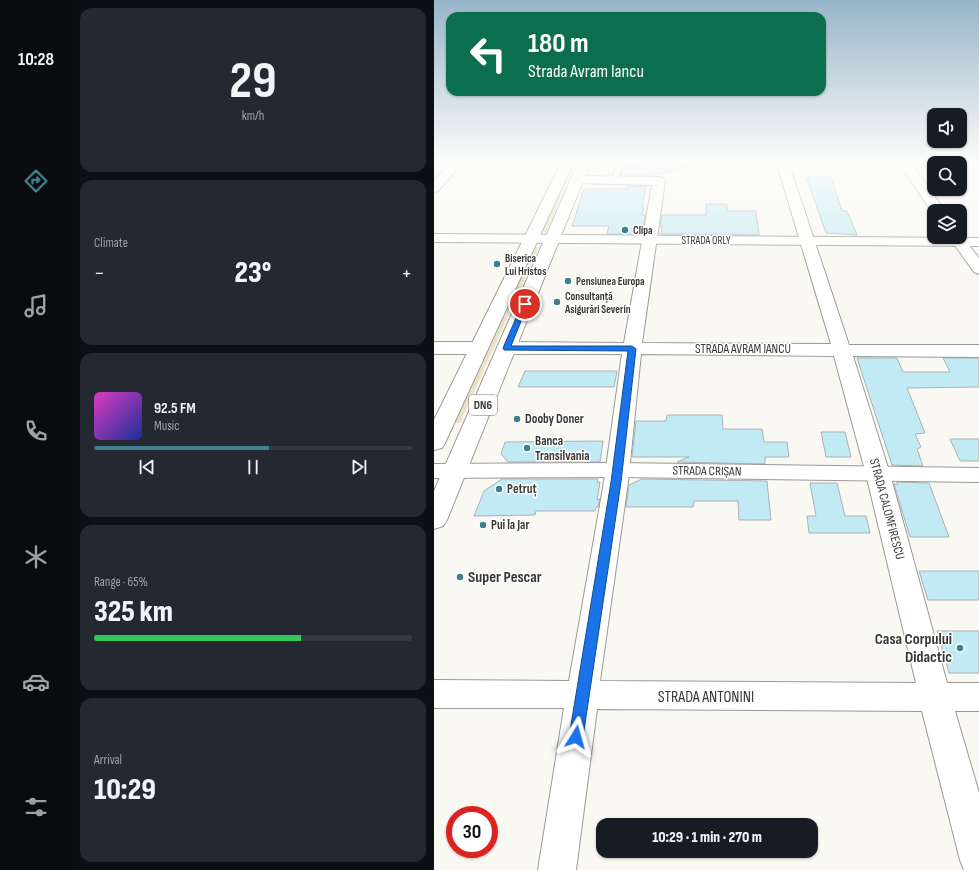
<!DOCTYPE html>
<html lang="en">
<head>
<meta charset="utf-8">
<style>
  :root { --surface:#171b24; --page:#242831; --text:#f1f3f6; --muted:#9ea1a6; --line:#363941; --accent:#3d8090 }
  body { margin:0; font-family:"Sofia Sans Condensed",sans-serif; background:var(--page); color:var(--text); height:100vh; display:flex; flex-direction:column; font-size:15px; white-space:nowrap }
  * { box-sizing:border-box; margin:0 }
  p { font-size:13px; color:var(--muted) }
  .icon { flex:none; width:22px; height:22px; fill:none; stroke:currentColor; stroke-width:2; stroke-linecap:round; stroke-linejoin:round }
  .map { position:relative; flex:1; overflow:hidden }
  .side { display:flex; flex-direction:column; gap:8px; padding:8px; background:#0d0f14; width:362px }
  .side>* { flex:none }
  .hud { position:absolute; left:12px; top:12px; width:380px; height:84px; border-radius:12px; box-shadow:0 1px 3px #0004; background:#0b6e4f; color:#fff; overflow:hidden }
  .fabs { position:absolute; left:493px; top:108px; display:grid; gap:8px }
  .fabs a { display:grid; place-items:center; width:40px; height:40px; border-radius:8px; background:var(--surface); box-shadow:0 1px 3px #0004; font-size:20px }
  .speed { position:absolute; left:12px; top:806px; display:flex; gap:8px; font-size:20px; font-weight:700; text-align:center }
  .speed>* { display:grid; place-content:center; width:52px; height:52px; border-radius:50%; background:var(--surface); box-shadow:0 1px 3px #0004; line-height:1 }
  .speed .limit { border:6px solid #d22; background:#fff; color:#111 }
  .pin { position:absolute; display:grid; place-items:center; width:34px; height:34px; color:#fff; margin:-17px; border:2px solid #fff; border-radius:50%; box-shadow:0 1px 4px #0007 }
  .me { position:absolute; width:44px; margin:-22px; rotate:8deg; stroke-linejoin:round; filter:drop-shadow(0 0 3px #0008) }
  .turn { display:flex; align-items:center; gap:14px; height:84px; padding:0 16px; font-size:18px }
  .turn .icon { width:52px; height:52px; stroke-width:2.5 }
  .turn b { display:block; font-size:28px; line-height:34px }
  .big { font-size:30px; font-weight:800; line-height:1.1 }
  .side .widget { flex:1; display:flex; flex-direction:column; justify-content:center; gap:6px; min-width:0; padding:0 14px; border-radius:12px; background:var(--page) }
  .side .dial { align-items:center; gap:0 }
  .dial b { font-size:52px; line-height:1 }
  .song { display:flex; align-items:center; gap:12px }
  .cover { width:48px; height:48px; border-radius:6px; background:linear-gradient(135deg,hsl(310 70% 55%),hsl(230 70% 35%)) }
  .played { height:4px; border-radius:2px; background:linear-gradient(90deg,var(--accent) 55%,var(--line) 55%) }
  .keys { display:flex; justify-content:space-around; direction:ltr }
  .heat { display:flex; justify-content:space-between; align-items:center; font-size:22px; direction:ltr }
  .charge { height:6px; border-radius:3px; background:linear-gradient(90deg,#34c759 65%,var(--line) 0) }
  .trip { position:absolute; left:162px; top:818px; width:222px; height:40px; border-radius:12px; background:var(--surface); box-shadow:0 1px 3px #0004; font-weight:800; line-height:40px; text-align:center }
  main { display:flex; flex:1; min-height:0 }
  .dock { display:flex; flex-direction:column; width:72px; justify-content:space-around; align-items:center; background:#090b0e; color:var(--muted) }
  .dock .icon { width:28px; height:28px }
  .dock .selected { color:var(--accent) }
  .dock b { font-size:18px; color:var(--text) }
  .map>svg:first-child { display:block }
  .green { fill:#eae2c4 }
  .building { fill:#c2eaf5; stroke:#acb1b2 }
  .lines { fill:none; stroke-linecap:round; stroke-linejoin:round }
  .service-casing { stroke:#9b9a96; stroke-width:2 }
  .minor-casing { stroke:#9b9a96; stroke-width:2 }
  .tertiary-casing { stroke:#9b9a96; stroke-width:2 }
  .primary-casing { stroke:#9b9a96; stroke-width:2 }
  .service { fill:#fff; fill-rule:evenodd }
  .minor { fill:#fff; fill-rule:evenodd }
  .tertiary { fill:#fff; fill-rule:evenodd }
  .primary { fill:#fff; fill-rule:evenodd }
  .route { fill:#1a73e8; stroke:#114b97 }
  .poi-dot { fill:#3d8090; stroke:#fff; stroke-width:1.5 }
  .labels { text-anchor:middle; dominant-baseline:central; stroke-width:3; stroke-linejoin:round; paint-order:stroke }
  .far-poi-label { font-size:11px; font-weight:bold; fill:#383736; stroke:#fff; text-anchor:start }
  .far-street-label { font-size:11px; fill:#383736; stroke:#fff }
  .shield { fill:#fff; stroke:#747372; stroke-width:1 }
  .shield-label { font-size:12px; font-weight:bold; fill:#383736 }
  .street-label { font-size:13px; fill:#383736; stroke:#fff }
  .poi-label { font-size:13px; font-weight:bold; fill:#383736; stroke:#fff; text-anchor:start }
  .near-poi-label { font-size:16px; font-weight:bold; fill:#383736; stroke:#fff; text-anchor:start }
  .near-street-label { font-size:16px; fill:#383736; stroke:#fff }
</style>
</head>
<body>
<main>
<nav class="dock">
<b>10:28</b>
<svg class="icon selected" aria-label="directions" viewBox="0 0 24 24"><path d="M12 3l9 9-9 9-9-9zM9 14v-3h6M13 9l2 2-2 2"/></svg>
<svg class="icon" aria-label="music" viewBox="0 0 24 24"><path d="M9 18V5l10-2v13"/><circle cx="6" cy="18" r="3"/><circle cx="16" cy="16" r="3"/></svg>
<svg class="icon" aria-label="phone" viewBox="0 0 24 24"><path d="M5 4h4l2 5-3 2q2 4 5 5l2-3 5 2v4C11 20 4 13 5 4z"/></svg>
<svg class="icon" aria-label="climate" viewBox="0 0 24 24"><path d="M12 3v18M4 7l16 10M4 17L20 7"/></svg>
<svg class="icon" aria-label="car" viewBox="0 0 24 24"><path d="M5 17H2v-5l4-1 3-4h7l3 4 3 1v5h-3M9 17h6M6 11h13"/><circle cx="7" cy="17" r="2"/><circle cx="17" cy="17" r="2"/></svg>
<svg class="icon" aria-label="filters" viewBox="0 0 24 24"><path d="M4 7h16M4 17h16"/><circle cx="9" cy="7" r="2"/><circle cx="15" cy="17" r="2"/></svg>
</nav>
<section class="side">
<div class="widget dial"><b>29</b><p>km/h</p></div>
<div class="widget"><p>Climate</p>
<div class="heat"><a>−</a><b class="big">23°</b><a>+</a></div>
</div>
<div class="widget">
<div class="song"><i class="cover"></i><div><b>92.5 FM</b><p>Music</p></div></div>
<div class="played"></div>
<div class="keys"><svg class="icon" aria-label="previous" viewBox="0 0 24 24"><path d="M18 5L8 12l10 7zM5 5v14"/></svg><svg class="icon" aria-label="pause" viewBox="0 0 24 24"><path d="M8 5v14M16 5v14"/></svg><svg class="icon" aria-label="next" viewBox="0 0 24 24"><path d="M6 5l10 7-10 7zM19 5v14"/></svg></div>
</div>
<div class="widget"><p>Range · 65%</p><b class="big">325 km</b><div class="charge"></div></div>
<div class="widget"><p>Arrival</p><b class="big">10:29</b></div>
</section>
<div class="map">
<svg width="545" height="870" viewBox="0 0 545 870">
  <rect width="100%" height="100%" fill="#f9f8f3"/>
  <!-- green -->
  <g class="green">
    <polygon points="140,161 143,161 112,232 108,232"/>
    <polygon points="100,247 105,247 26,423 18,423"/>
  </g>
  <!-- building -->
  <g class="building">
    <polygon points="215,161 257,161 258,165 222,175 192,175 191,168"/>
    <polygon points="374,177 397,177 408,211 413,211 423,235 392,233 373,179 375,179"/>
    <polygon points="193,186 212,186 208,208 210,208 208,215 211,215 208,234 173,234 175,226 138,226 150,189 193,189"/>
    <polygon points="272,204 293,204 293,211 322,211 325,235 227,234 228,226 226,227 228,215 272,215"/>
    <polygon points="423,358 463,358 469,372 516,372 509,358 545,358 545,387 473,388 491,433 481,434 487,447 483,449 489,466 458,465"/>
    <polygon points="91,371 183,371 180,387 84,387"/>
    <polygon points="233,415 288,415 289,429 328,429 330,442 353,442 355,457 331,457 331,464 243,462 255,457 198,457 202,421 232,421"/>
    <polygon points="387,432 411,432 417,457 392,457"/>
    <polygon points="516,439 545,439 545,461 526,461"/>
    <polygon points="169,441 166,462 74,462 67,454 71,442"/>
    <polygon points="68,479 164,479 163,482 166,482 163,500 166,499 164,507 162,507 161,511 102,511 101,515 40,516 50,491"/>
    <polygon points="208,479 333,481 337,520 305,520 304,501 260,501 259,507 192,507 195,485"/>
    <polygon points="463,482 495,483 515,537 476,537 460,484 464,484"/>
    <polygon points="376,483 403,483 411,516 432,516 436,533 375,533 373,516 382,516"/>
    <polygon points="485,571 545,571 545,600 494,600"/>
    <polygon points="503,631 545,631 545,673 515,673"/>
  </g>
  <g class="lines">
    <!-- service casing -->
    <g class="service-casing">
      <polygon id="service" points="184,161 190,161 184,180 181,182 178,180"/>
    </g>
    <!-- minor casing -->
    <g class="minor-casing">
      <g id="minor">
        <polygon points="18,161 30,161 4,191 0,192 0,181"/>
        <path d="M342 161H354L415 345H545V357L419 356 456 474 513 683H545V711H521L545 793V870H530L526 860 488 711 163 709 142 870H104L130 708H0V680L135 681 170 482 188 354H72L65 352 63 348 65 344 72 342 190 343 218 185 139 183 137 180 139 177 143 176 225 177 229 178 231 181 208 343 397 344ZM207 354 400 356 432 474 482 683 166 681 194 482Z"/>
        <polygon points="464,161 476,161 511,211 500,211 499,214"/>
        <polygon points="526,234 545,258 545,274 540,272 515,237 526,237"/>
        <polygon points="0,342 45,342 52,344 54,348 52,352 45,354 0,354"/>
      </g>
    </g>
    <!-- tertiary casing -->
    <g class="tertiary-casing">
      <g id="tertiary">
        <polygon points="0,234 545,238 545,246 0,242"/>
        <polygon points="183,463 545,468 545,482 183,477 0,478 0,464"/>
      </g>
    </g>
    <!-- primary casing -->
    <g class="primary-casing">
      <g id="primary">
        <polygon points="128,161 140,161 11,443 8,448 0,450 0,420"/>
        <polygon points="145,161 157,161 13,520 9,526 0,529 0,491"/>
      </g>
    </g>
    <!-- service -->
    <use href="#service" class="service"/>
    <!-- minor -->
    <use href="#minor" class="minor"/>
    <!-- tertiary -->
    <use href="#tertiary" class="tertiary"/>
    <!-- primary -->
    <use href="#primary" class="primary"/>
  </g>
  <!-- sky -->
  <linearGradient id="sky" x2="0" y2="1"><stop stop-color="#97b5c8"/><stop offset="0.57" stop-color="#fcfcfa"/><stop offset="1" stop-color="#fcfcfa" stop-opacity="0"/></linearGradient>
  <rect width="545" height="283" fill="url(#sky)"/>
  <!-- route -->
  <polygon class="route" points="91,302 94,304 77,346 198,346 202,349 187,482 149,737 147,742 142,744 137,742 135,737 177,482 194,351 70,350 69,348 88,304"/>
  <!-- markers -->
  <g class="poi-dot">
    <circle cx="191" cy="230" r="4"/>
    <circle cx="63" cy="264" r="4"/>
    <circle cx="134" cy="281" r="4"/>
    <circle cx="123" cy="302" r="4"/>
    <circle cx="83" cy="419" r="4"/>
    <circle cx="93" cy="448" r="4"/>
    <circle cx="65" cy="489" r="4"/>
    <circle cx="49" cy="525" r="4"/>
    <circle cx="26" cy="577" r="4"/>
    <circle cx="526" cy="648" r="4"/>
  </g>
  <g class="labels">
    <!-- far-poi labels -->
    <g class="far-poi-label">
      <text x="199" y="230">Clipa</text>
      <text x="71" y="258">Biserica<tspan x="71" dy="13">Lui Hristos</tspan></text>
      <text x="142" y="281">Pensiunea Europa</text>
      <text x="131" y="296">Consultanță<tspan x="131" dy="13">Asigurări Severin</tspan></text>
    </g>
    <!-- far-street labels -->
    <g class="far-street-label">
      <text x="272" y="240">STRADA ORLY</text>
    </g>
    <!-- shield labels -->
    <rect class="shield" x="35" y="395" width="28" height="20" rx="3"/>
    <g class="shield-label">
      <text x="49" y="405">DN6</text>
    </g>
    <!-- street labels -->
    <g class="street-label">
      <text x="309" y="349">STRADA AVRAM IANCU</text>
      <text transform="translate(273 471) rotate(1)">STRADA CRIȘAN</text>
      <text transform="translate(453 509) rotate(75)">STRADA CALOMFIRESCU</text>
    </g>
    <!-- poi labels -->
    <g class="poi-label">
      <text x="91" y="419">Dooby Doner</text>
      <text x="101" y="441">Banca<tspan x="101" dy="15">Transilvania</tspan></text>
      <text x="73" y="489">Petruț</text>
      <text x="57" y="525">Pui la Jar</text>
    </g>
    <!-- near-poi labels -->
    <g class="near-poi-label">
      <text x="34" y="577">Super Pescar</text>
      <text x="518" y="639" text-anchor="end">Casa Corpului<tspan x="518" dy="18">Didactic</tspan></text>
    </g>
    <!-- near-street labels -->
    <g class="near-street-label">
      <text x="272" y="697">STRADA ANTONINI</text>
    </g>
  </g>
</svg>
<div class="fabs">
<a><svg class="icon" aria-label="sound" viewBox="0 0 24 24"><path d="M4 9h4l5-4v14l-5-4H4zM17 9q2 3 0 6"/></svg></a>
<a><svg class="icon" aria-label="search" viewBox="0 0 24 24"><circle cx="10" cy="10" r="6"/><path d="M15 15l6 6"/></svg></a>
<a><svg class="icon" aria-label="layers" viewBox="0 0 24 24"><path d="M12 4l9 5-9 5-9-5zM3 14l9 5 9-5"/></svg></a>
</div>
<div class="speed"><div class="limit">30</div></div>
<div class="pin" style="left:91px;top:304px;background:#d93025"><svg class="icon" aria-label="arrive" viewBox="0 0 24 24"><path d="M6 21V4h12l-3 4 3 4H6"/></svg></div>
<svg class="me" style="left:142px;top:737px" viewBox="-20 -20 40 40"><path d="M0-17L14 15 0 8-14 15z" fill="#1a73e8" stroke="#fff" stroke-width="4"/></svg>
<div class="trip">10:29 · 1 min · 270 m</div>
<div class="hud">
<div class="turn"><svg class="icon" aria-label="left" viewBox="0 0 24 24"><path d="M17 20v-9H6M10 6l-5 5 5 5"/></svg><div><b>180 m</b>Strada Avram Iancu</div></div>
</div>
</div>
</main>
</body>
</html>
